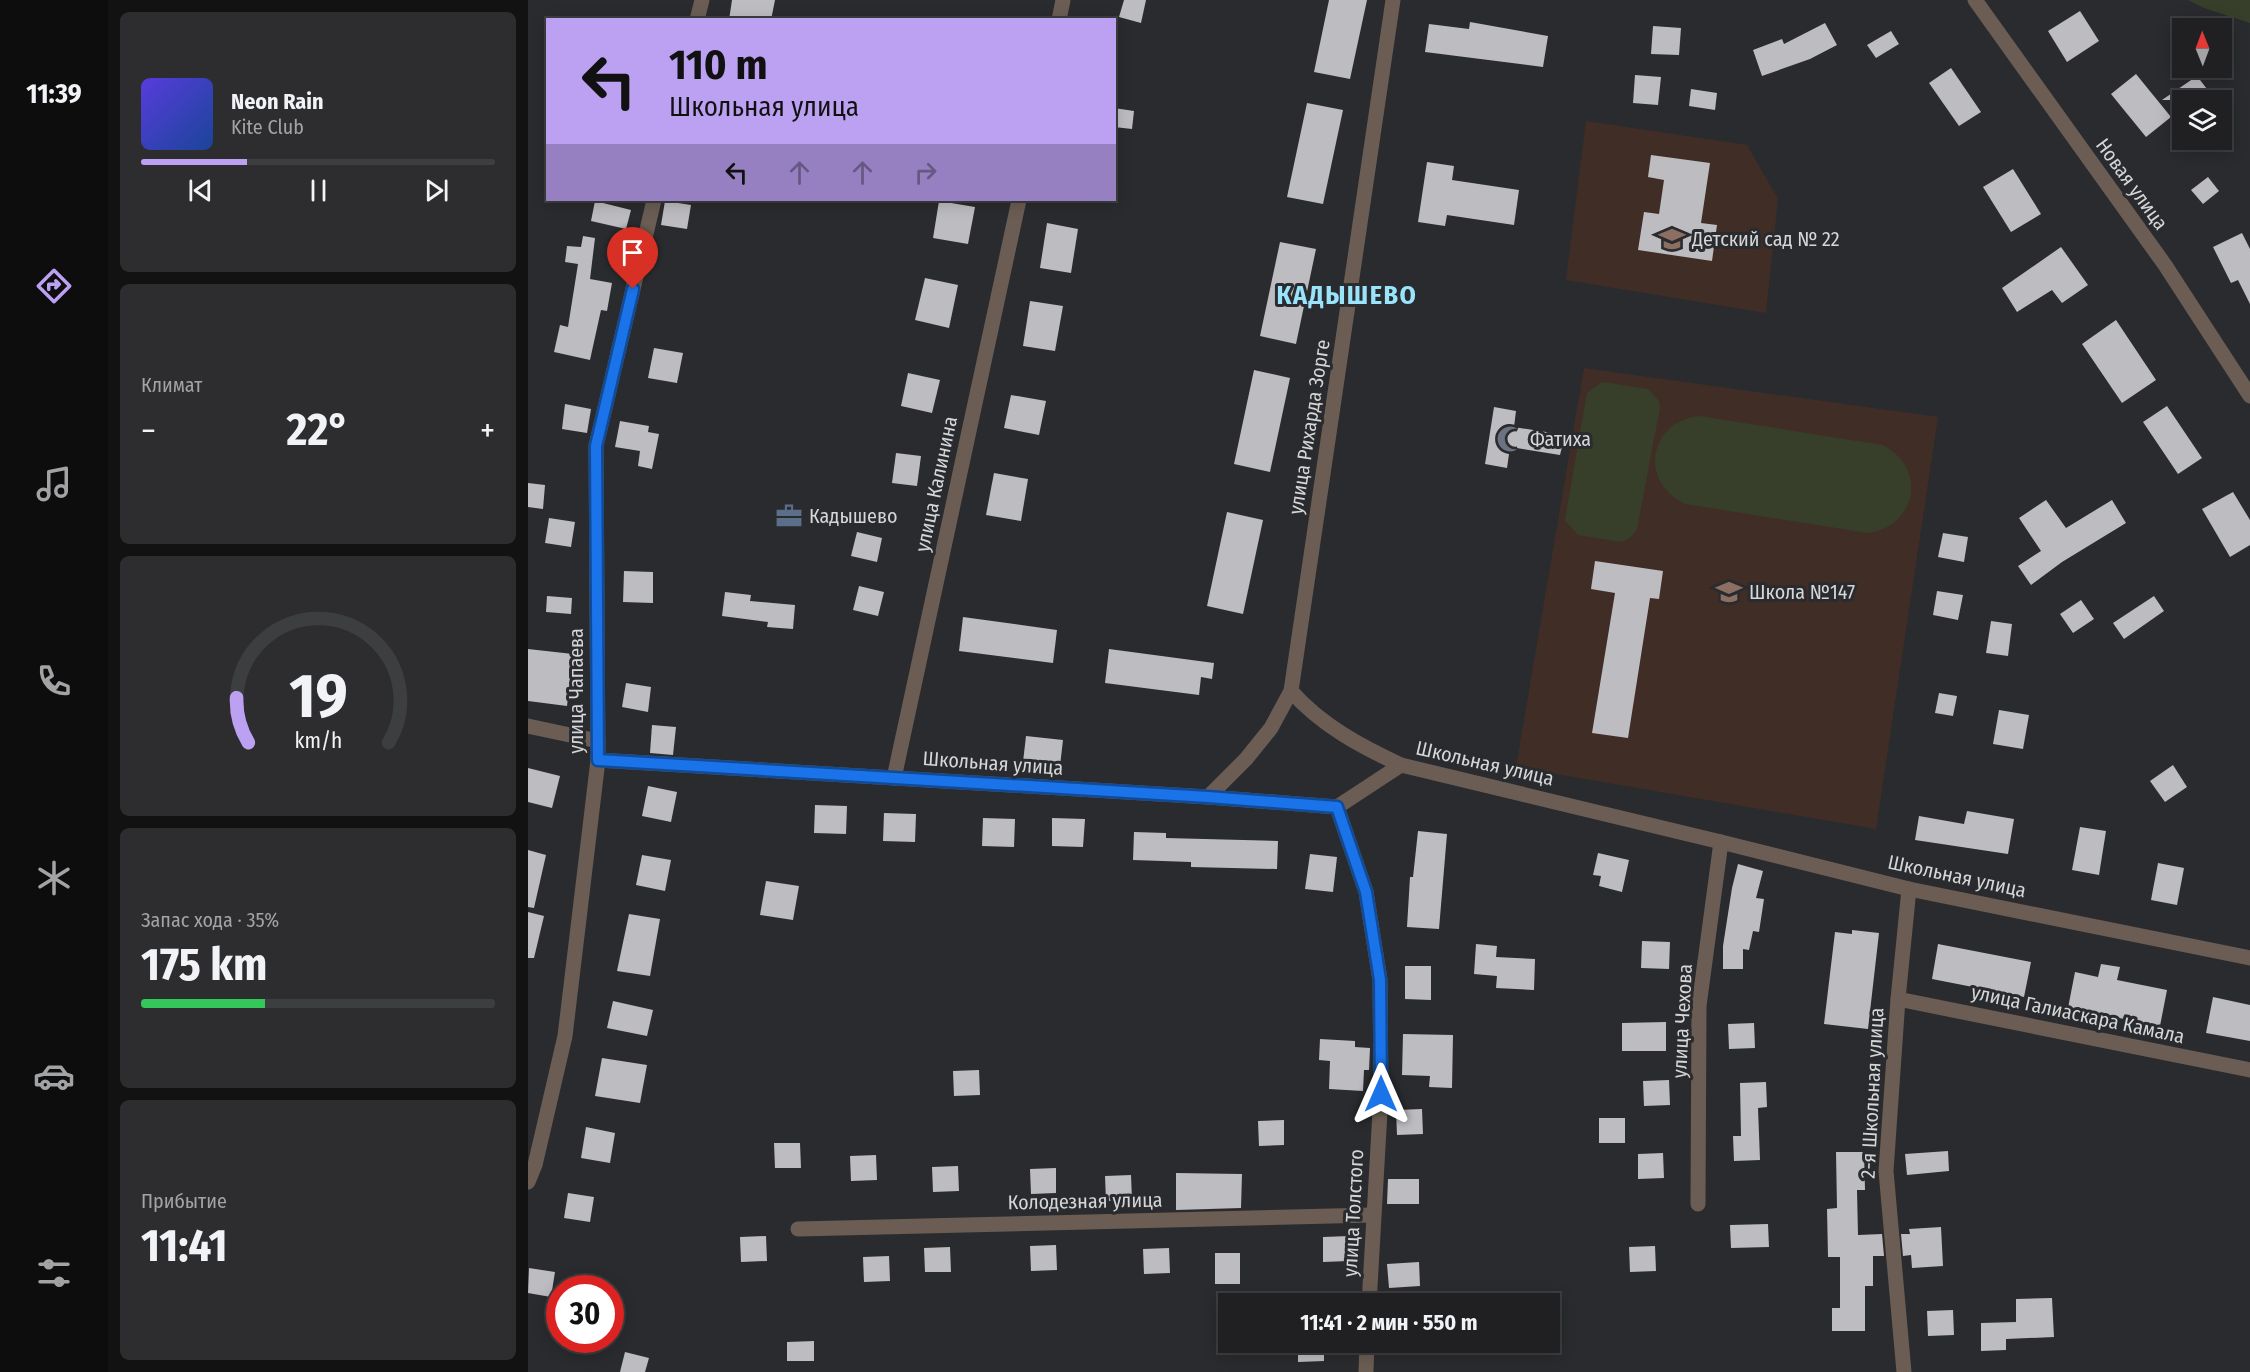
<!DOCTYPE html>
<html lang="ru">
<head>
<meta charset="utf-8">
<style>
  :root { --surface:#202022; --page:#2d2d2f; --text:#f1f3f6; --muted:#a2a3a5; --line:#3d3e40; --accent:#bca0f2 }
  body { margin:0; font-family:"Fira Sans Condensed",sans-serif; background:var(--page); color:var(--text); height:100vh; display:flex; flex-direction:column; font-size:22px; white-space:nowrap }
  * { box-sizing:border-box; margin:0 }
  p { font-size:20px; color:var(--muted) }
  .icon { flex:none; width:33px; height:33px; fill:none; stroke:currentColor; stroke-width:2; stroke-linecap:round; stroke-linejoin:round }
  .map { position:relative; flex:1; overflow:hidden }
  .details { display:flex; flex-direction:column; gap:12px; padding:12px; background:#121213; width:420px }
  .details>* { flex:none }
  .guide { position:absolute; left:18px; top:18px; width:570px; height:183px; border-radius:0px; box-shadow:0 3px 15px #0003,0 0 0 2px var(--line); background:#bca0f2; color:#111; overflow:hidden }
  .needle { width:39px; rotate:359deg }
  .tools { position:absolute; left:1644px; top:18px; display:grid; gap:12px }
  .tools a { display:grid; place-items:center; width:60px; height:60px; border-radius:0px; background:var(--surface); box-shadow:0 3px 15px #0003,0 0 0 2px var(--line); font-size:30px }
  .speed { position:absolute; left:18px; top:1275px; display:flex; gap:12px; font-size:30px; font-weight:700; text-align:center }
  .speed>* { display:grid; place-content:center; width:78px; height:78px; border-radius:50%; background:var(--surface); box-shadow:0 3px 15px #0003,0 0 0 2px var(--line); line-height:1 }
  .speed .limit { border:9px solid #d22; background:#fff; color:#111 }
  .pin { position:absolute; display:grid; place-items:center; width:51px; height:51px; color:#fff; margin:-62px -26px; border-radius:50% 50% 50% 0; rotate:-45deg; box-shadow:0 0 6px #0007 }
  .pin .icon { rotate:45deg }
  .me { position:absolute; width:66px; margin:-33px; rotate:0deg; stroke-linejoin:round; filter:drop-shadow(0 0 4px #0008) }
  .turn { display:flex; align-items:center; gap:21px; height:126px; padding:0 24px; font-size:27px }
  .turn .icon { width:78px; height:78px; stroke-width:2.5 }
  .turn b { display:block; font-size:42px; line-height:51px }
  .lanes { display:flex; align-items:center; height:57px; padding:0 24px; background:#0003; justify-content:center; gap:30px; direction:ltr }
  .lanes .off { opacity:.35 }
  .big { font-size:45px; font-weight:700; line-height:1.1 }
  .details .card { flex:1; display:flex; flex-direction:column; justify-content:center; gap:9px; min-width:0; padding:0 21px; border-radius:9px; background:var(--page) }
  .details .dial { align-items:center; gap:0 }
  .dial svg { height:156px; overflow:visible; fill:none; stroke:var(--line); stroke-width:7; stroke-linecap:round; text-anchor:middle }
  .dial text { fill:var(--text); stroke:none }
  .song { display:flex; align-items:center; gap:18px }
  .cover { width:72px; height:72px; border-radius:9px; background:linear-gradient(135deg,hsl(250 70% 55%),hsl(220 70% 35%)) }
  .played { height:6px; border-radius:3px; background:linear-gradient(90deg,var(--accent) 30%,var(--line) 30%) }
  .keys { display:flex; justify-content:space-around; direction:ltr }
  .heat { display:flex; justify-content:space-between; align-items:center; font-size:33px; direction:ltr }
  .charge { height:9px; border-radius:4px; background:linear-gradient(90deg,#34c759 35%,var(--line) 0) }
  .trip { position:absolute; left:690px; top:1293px; width:342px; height:60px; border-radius:0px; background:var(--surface); box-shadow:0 3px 15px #0003,0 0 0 2px var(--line); font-weight:700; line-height:60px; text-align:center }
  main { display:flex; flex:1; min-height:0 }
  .dock { display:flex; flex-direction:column; width:108px; justify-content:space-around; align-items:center; background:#0d0d0e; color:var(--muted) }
  .dock .icon { width:42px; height:42px }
  .dock .selected { color:var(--accent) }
  .dock b { font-size:27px; color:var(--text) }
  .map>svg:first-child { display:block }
  .education { fill:#402e26 }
  .green { fill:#373f2a }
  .building { fill:#bdbcc1 }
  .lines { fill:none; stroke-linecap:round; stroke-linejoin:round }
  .minor { stroke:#6b5d53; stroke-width:15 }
  .route-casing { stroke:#114b97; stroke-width:15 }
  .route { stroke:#1a73e8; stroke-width:10 }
  .labels { text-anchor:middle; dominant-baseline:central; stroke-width:6; stroke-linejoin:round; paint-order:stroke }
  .street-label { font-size:20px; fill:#d5d6d8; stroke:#2a2b2e }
  .poi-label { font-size:20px; fill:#d5d6d8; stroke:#2a2b2e; text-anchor:start }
  .district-label { font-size:26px; font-weight:bold; letter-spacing:1.5px; fill:#9ae4fb; stroke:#2a2b2e }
</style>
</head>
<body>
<main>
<nav class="dock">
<b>11:39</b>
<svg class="icon selected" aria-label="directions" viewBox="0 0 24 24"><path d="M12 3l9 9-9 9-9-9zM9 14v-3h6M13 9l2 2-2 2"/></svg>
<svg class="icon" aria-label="music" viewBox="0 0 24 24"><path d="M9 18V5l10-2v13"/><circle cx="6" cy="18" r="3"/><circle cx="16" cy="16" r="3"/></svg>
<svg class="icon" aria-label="phone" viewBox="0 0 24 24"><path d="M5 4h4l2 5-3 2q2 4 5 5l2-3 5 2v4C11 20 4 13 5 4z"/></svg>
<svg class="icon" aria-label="climate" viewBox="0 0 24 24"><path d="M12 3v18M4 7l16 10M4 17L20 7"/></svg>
<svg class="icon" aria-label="car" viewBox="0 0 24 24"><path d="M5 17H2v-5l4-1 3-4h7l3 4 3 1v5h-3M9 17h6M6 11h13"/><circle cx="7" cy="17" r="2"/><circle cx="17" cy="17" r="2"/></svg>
<svg class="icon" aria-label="filters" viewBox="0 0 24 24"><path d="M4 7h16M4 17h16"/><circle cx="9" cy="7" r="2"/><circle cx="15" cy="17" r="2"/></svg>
</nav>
<section class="details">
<div class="card">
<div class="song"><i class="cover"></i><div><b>Neon Rain</b><p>Kite Club</p></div></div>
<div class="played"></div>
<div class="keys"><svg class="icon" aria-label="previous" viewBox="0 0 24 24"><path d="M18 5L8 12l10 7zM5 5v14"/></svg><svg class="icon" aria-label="pause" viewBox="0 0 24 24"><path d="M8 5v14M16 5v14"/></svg><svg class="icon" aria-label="next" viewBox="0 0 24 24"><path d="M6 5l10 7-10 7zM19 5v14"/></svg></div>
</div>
<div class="card"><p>Климат</p>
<div class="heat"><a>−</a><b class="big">22°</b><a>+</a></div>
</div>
<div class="card dial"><svg viewBox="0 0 100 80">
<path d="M14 69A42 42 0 1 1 86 69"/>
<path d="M14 69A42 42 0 0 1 8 46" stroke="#bca0f2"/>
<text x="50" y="56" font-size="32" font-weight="700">19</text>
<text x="50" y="72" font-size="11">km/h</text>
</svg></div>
<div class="card"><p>Запас хода · 35%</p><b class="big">175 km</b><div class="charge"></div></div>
<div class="card"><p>Прибытие</p><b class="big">11:41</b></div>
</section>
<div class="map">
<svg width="1722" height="1372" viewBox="0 0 1722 1372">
  <rect width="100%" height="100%" fill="#2a2b2e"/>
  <!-- education -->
  <g class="education">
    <polygon points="1058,121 1219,145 1250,199 1238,313 1038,280"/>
    <polygon points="1056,368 1410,417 1348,829 988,767"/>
  </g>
  <!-- green -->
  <g class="green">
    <polygon points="1660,0 1722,0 1722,23 1676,8"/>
    <polygon points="1074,382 1120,389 1131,401 1132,407 1109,529 1103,537 1094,542 1050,535 1037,520 1059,393"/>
    <path d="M1171 416 1354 445C1399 466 1390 526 1340 533L1157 504C1111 482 1120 422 1171 416Z"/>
  </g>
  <!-- building -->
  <g class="building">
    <polygon points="204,0 247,0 243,20 201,20"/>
    <polygon points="596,0 618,0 613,23 591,17"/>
    <polygon points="801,0 839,0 822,79 786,72"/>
    <polygon points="1552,11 1571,41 1539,62 1520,31"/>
    <polygon points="942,22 1020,36 1015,67 897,52 901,24 941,29"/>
    <polygon points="1297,23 1309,45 1282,59 1234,76 1225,50 1254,39 1256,44"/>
    <polygon points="1125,26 1153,28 1151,55 1123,54"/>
    <polygon points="1363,31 1371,44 1348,58 1339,45"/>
    <polygon points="1423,68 1453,112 1431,126 1401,83"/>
    <polygon points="1608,74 1643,117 1618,137 1583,94"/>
    <polygon points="1107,75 1133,77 1130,105 1105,103"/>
    <polygon points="1669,76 1682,93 1671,100 1634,100"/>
    <polygon points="1163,89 1189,93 1187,110 1161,106"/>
    <polygon points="779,103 815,110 795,204 759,197"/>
    <polygon points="586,108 606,111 604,129 586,127"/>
    <polygon points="1123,155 1182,163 1173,223 1189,225 1184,261 1110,250 1116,212 1131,214 1136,180 1120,177"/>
    <polygon points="899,162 926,166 924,180 991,190 986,225 919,215 917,226 890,222"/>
    <polygon points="1485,169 1513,214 1483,232 1455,187"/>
    <polygon points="1680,177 1691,191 1675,204 1663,190"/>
    <polygon points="67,201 103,210 98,229 63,221"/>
    <polygon points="137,201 163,205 159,229 133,225"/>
    <polygon points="411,201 447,207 440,244 405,238"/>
    <polygon points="519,223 550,229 543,273 512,268"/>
    <polygon points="1714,233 1722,249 1722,304 1710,280 1703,283 1685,247"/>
    <polygon points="55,236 67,238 62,279 84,283 79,311 73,310 62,360 26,352 32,325 40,327 50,264 37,262 39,246 53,247"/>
    <polygon points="752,242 788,249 768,344 732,336"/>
    <polygon points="1533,247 1560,285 1534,303 1524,290 1489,312 1474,288"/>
    <polygon points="397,278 430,285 421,328 387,320"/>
    <polygon points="502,301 535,306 527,351 495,346"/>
    <polygon points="1588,320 1628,380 1594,403 1554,344"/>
    <polygon points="126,348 155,353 149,383 120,378"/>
    <polygon points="726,370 762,378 742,472 706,464"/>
    <polygon points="380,373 412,380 404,413 373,406"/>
    <polygon points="483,395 518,401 511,435 476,428"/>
    <polygon points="37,404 63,409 59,433 34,429"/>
    <polygon points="1639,406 1674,458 1650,474 1615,422"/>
    <polygon points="966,407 988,411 986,427 1037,435 1032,455 982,447 979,468 957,464"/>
    <polygon points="92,421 121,426 120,432 131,434 124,469 110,466 112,451 87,447"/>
    <polygon points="368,453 393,456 389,486 364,483"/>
    <polygon points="466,473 500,479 493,521 458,515"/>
    <polygon points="0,483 17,485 15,509 0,507"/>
    <polygon points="1705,492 1722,520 1722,545 1702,557 1674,509"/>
    <polygon points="1518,500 1538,528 1584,500 1598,523 1534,562 1503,585 1490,566 1513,551 1491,518"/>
    <polygon points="699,512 735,520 715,614 679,606"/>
    <polygon points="21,518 47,522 43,547 17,543"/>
    <polygon points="329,532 354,538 349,562 323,556"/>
    <polygon points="1415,533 1440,537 1436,562 1410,557"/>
    <polygon points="1067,561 1135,571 1131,599 1122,598 1100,738 1064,733 1087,593 1063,589"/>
    <polygon points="96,571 125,572 125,603 95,602"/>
    <polygon points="331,586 356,592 350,616 325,610"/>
    <polygon points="1409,591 1435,595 1430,620 1405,615"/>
    <polygon points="197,592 223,595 222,601 267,605 265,629 239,627 240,622 194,616"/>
    <polygon points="19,596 44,598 43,614 18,612"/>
    <polygon points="1626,596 1636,611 1596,639 1585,623"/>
    <polygon points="1553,600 1566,619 1545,633 1532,614"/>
    <polygon points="435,617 529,630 525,663 431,651"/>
    <polygon points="1463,621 1484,624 1480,656 1458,653"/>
    <polygon points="0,649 45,654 39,706 0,701"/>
    <polygon points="581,649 686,663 684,679 673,677 671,695 577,683"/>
    <polygon points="98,683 123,687 120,712 94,707"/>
    <polygon points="1411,693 1429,696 1425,716 1407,713"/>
    <polygon points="1471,710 1501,715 1495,749 1465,744"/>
    <polygon points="124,725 148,727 145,755 122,753"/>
    <polygon points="498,736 535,740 532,766 495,762"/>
    <polygon points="1645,765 1659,787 1637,802 1622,781"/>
    <polygon points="0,768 32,776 24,808 0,802"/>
    <polygon points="120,786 149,792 143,822 114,816"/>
    <polygon points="287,805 319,806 318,834 286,833"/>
    <polygon points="1439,811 1486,819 1480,854 1387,840 1391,816 1436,824"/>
    <polygon points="356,813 388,814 387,842 355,841"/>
    <polygon points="455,818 487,819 486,847 454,846"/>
    <polygon points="524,818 557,819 555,847 524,846"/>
    <polygon points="1552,827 1578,831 1571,875 1544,870"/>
    <polygon points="890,831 919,834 911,929 879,927 882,877 885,877"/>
    <polygon points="606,832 638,833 638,838 750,841 749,869 663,867 663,862 605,860"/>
    <polygon points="0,850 18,855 6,908 0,907"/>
    <polygon points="1070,853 1101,860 1094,892 1071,886 1073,876 1065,875"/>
    <polygon points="782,854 809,857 805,892 777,889"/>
    <polygon points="114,855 143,860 137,891 108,885"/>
    <polygon points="1630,863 1656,868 1649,905 1623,900"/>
    <polygon points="1210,864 1235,871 1228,898 1236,899 1231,932 1225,931 1221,950 1215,949 1215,969 1195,969 1195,946 1204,888"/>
    <polygon points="238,881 271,886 265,920 232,915"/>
    <polygon points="0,912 16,916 6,958 0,958"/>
    <polygon points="101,914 132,919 122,976 89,971"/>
    <polygon points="1324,930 1351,933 1340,1029 1296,1024 1307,932 1324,934"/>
    <polygon points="1114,941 1142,942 1141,969 1113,968"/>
    <polygon points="948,944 969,946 968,957 1007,959 1006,990 968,988 969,976 946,974"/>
    <polygon points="1410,944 1503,962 1496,997 1404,979"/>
    <polygon points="1573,964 1592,967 1589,980 1639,990 1632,1026 1540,1008 1547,972 1570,977"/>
    <polygon points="877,966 903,966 903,1000 877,999"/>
    <polygon points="1685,997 1722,1005 1722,1041 1678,1033"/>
    <polygon points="85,1001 125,1010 119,1036 79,1028"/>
    <polygon points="1138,1022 1138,1051 1094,1051 1094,1023"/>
    <polygon points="1226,1023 1227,1048 1201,1049 1200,1024"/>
    <polygon points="875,1034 925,1035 924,1088 901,1087 902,1076 874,1075"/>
    <polygon points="792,1039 827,1041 827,1047 842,1048 841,1070 836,1070 835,1091 801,1089 802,1061 791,1060"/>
    <polygon points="74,1058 119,1065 112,1103 67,1096"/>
    <polygon points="451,1070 452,1095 426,1096 425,1071"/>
    <polygon points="1141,1080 1142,1105 1116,1106 1115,1081"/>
    <polygon points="1238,1082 1239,1107 1230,1108 1232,1160 1206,1161 1205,1136 1213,1136 1212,1083"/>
    <polygon points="894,1109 895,1134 869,1135 868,1110"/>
    <rect x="1071" y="1118" width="26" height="25"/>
    <polygon points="756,1120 756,1145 731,1146 730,1121"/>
    <polygon points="58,1127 87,1133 82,1163 53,1158"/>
    <polygon points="246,1143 272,1143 273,1168 247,1168"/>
    <polygon points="1420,1151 1421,1171 1379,1175 1377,1154"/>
    <polygon points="1308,1152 1336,1152 1337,1190 1329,1190 1330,1235 1354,1234 1356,1256 1345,1256 1345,1286 1337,1286 1337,1331 1304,1331 1304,1308 1312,1308 1312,1257 1300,1257 1299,1209 1309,1208"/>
    <polygon points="1135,1153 1136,1178 1110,1179 1110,1154"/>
    <polygon points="348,1155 349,1180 323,1181 322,1156"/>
    <polygon points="430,1166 431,1191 405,1192 404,1167"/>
    <polygon points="528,1168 528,1193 503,1194 502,1169"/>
    <polygon points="648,1173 714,1174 713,1208 648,1210"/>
    <polygon points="603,1175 604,1200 578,1201 577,1176"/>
    <polygon points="860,1179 891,1179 891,1204 859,1204"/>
    <polygon points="40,1193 66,1197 62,1222 36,1218"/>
    <polygon points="1240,1224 1241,1247 1203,1248 1202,1225"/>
    <polygon points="1413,1227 1415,1266 1384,1268 1383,1255 1375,1256 1373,1234 1382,1234 1381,1229"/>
    <polygon points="238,1236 239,1261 213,1262 212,1237"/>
    <polygon points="821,1236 821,1261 795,1262 795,1237"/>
    <polygon points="528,1245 529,1270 503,1271 502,1246"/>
    <polygon points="1127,1246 1128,1271 1102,1272 1101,1247"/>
    <polygon points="422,1247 423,1272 397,1272 396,1248"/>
    <polygon points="641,1248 642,1273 616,1274 615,1249"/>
    <rect x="687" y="1253" width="25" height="31"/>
    <polygon points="361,1256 362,1281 336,1282 335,1257"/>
    <polygon points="891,1262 892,1286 861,1288 859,1264"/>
    <polygon points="1,1268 27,1272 23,1297 0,1293"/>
    <polygon points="1524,1298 1526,1337 1478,1339 1478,1350 1453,1351 1453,1323 1488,1322 1488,1299"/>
    <polygon points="1425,1310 1426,1335 1400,1336 1399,1311"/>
    <polygon points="286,1341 286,1361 259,1361 259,1342"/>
    <polygon points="770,1342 796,1342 796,1361 770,1362"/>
    <polygon points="97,1352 121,1358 117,1372 92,1372"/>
  </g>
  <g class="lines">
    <!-- minor -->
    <g class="minor">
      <polyline points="1447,0 1637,265 1722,396"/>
      <polyline points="169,20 174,0"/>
      <polyline points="531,20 535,0"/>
      <path d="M763 691C793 725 832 746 873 765"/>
      <polyline points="0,726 70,741"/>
      <polyline points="70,760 680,797 809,807 873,765 1193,842 1381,889 1722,958"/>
      <polyline points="366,778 491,200"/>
      <polyline points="680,797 718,759 743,728 763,691 865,0"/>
      <polyline points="809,807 838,892 852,980 853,1094 841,1304"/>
      <polyline points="1370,999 1722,1070"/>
      <polyline points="0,1182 7,1165 37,1036 70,760 68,446 126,200"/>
      <polyline points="1170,1204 1171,1006 1193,842"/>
      <polyline points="270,1229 845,1215"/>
      <polyline points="838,1372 839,1342"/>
      <polyline points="1376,1372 1358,1171 1370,999 1381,889"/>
    </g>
  </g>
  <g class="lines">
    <!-- route casing -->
    <g class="route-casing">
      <polyline id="route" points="105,289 68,446 70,760 680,797 809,807 838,892 852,980 853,1094"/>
    </g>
    <!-- route -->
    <use href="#route" class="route"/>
  </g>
  <!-- icons -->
  <defs>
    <g id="school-bare" transform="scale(2.07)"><path d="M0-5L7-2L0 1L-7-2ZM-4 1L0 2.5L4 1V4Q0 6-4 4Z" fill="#8d6e63" stroke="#2a2b2e" stroke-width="2.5" paint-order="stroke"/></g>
    <g id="mosque-bare" transform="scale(2.07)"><path d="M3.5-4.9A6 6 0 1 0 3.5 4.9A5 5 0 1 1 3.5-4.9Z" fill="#6b7280" stroke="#2a2b2e" stroke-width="2.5" paint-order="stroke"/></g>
    <g id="office-bare" transform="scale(2.07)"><path d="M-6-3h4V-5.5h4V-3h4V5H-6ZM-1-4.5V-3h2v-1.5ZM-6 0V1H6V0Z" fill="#5c6f8a" stroke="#2a2b2e" stroke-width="2.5" paint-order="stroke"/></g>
  </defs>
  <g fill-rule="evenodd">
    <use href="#school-bare" x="1144" y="239"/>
    <use href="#mosque-bare" x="982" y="439"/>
    <use href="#office-bare" x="261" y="516"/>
    <use href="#school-bare" x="1201" y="592"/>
  </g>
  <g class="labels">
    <!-- street labels -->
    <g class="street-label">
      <text transform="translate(1604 184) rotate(54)">Новая улица</text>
      <text transform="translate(781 427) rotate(-81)">улица Рихарда Зорге</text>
      <text transform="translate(408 484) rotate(-78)">улица Калинина</text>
      <text transform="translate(48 691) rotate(-90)">улица Чапаева</text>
      <text transform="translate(465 763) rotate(4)">Школьная улица</text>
      <text transform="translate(957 763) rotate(13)">Школьная улица</text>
      <text transform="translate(1429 876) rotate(12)">Школьная улица</text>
      <text transform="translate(1550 1014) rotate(12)">улица Галиаскара Камала</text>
      <text transform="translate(1154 1021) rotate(-87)">улица Чехова</text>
      <text transform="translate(1344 1093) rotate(-87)">2-я Школьная улица</text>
      <text transform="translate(557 1201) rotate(-1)">Колодезная улица</text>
      <text transform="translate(825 1213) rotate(-87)">улица Толстого</text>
    </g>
    <!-- poi labels -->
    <g class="poi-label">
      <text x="1164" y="239">Детский сад № 22</text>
      <text x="1002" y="439">Фатиха</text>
      <text x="281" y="516">Кадышево</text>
      <text x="1221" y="592">Школа №147</text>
    </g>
    <!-- district labels -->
    <g class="district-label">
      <text x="819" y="295">КАДЫШЕВО</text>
    </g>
  </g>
</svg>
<div class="tools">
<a><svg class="needle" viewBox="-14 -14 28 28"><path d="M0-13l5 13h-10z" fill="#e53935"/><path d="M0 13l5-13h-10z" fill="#a2a3a5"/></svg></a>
<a><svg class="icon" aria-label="layers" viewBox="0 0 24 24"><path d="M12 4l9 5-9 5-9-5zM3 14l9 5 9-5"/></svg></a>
</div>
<div class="speed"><div class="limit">30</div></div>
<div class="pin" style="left:105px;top:289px;background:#d93025"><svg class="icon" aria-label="arrive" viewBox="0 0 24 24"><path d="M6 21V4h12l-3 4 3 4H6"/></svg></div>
<svg class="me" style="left:853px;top:1094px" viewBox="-20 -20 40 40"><path d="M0-17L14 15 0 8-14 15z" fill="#1a73e8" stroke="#fff" stroke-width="4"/></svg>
<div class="trip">11:41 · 2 мин · 550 m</div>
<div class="guide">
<div class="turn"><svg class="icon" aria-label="left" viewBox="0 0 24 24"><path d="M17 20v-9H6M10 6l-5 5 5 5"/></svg><div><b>110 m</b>Школьная улица</div></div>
<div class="lanes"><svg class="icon" aria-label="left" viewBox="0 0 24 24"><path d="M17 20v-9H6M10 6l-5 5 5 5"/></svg><svg class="icon off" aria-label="ahead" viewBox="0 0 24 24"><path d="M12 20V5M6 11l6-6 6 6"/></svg><svg class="icon off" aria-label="ahead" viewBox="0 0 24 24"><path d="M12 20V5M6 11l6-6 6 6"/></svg><svg class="icon off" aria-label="right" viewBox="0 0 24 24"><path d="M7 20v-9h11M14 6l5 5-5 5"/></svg></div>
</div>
</div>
</main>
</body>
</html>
